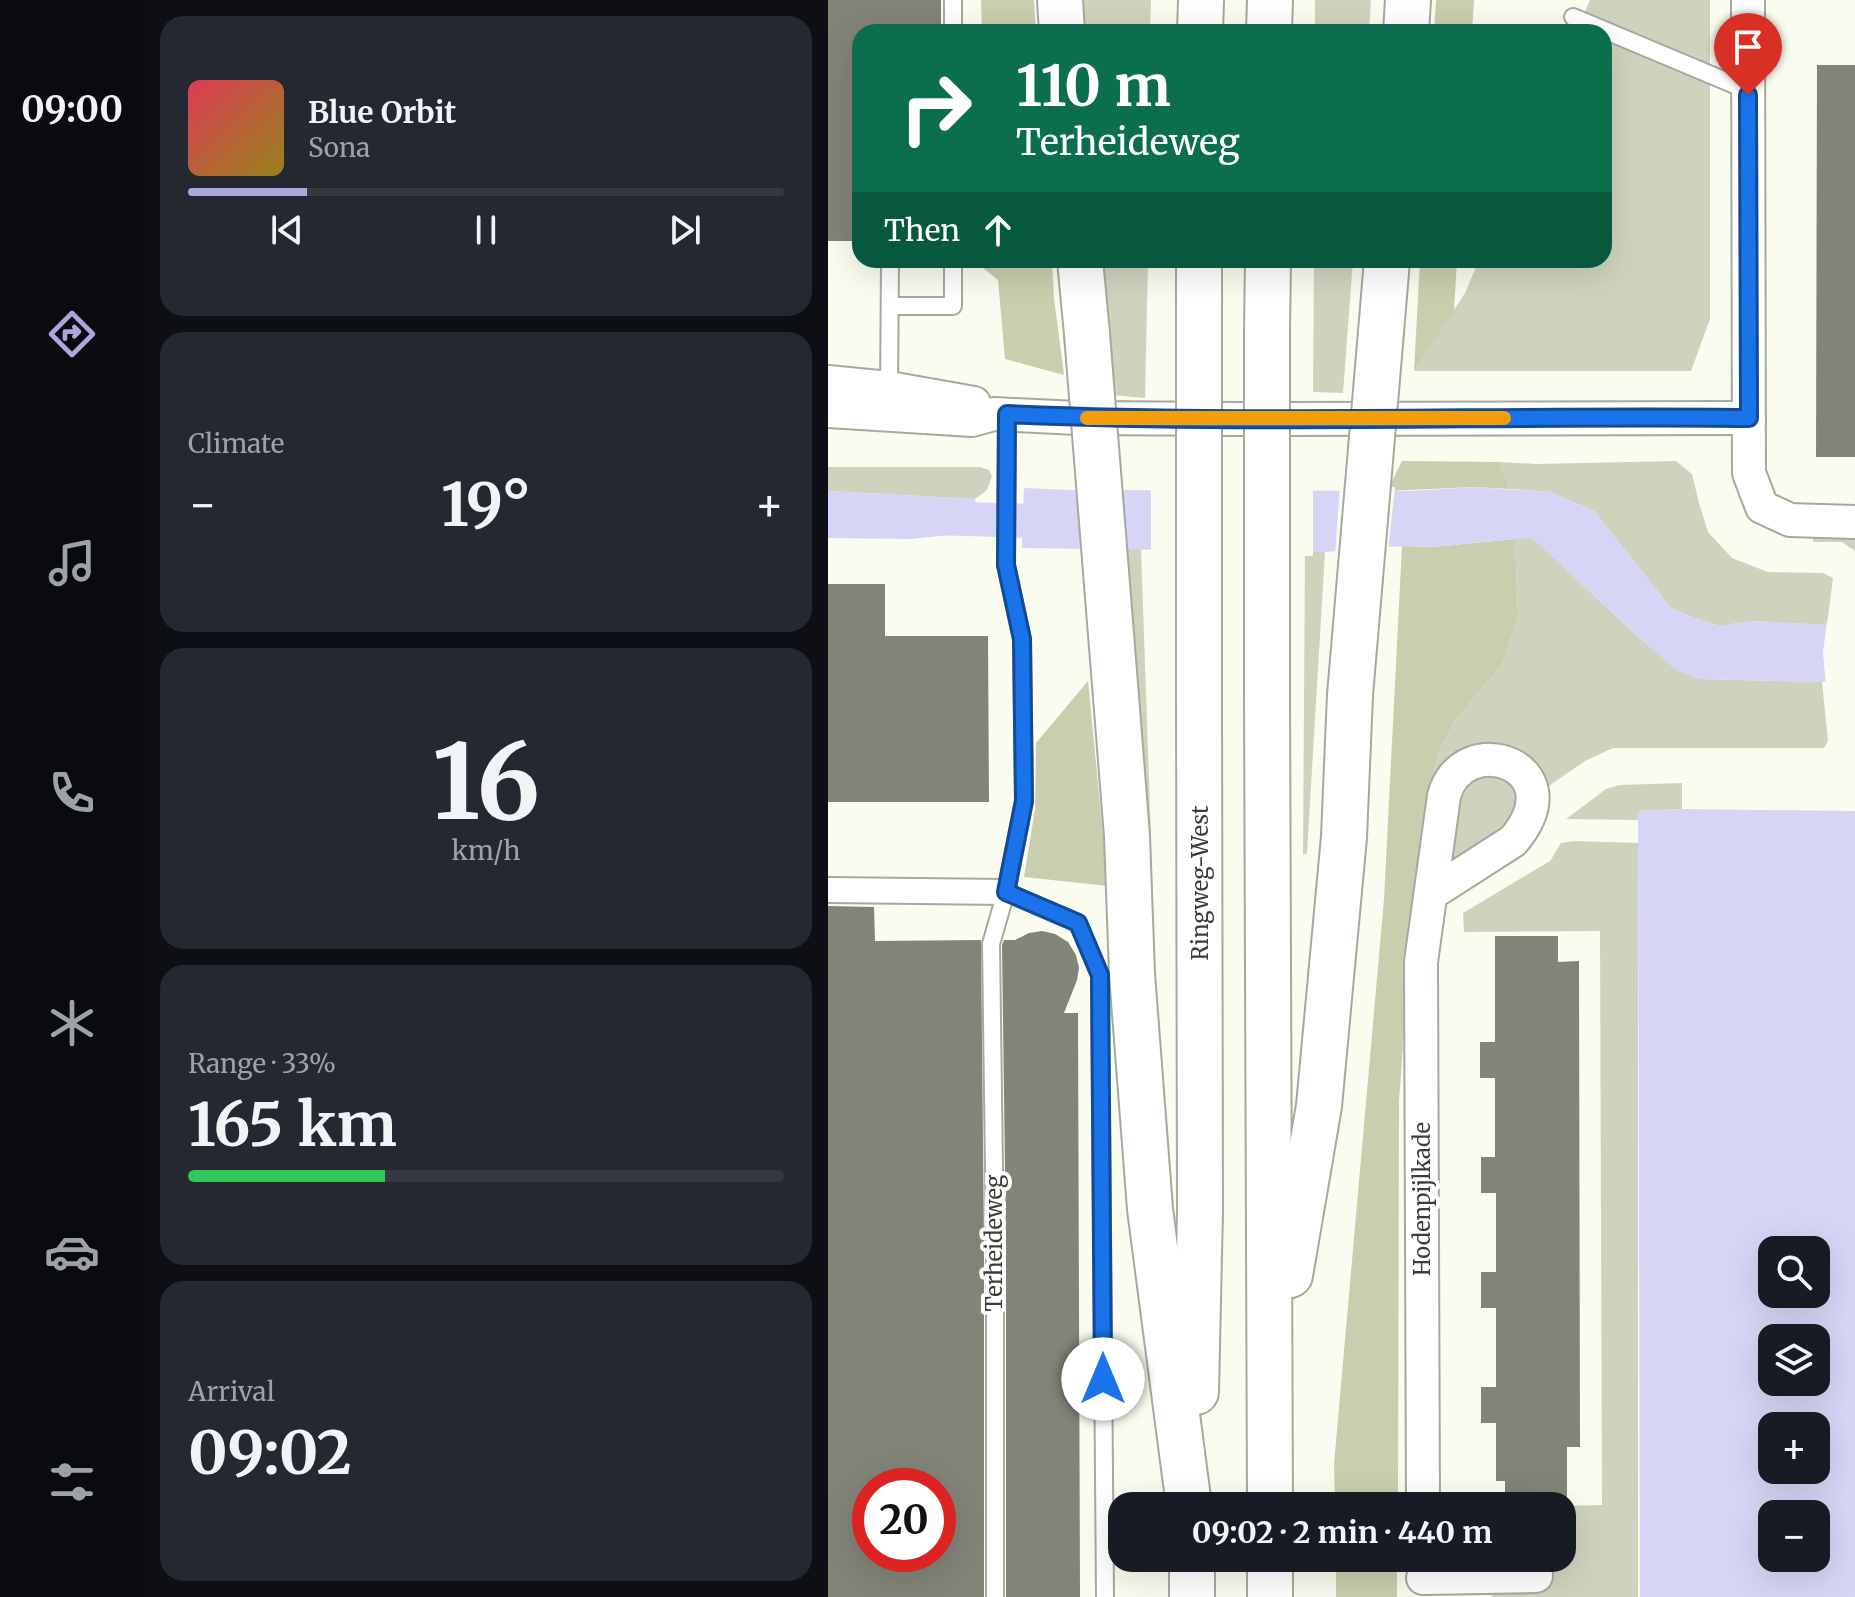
<!DOCTYPE html>
<html lang="en">
<head>
<meta charset="utf-8">
<style>
  :root { --surface:#171b24; --page:#242831; --text:#f1f3f6; --muted:#9ea1a6; --line:#363941; --accent:#afa5dc }
  body { margin:0; font-family:Merriweather,serif; background:var(--page); color:var(--text); height:100vh; display:flex; flex-direction:column; font-size:30px; white-space:nowrap }
  * { box-sizing:border-box; margin:0 }
  p { font-size:26px; color:var(--muted) }
  .icon { flex:none; width:44px; height:44px; fill:none; stroke:currentColor; stroke-width:2; stroke-linecap:round; stroke-linejoin:round }
  .map { position:relative; flex:1; overflow:hidden }
  .panel { display:flex; flex-direction:column; gap:16px; padding:16px; background:#0d0f14; width:684px }
  .panel>* { flex:none }
  .guide { position:absolute; left:24px; top:24px; width:760px; height:244px; border-radius:24px; box-shadow:0 8px 32px #0002; background:#0b6e4f; color:#fff; overflow:hidden }
  .buttons { position:absolute; left:930px; top:1236px; display:grid; gap:16px }
  .buttons a { display:grid; place-items:center; width:72px; height:72px; border-radius:16px; background:var(--surface); box-shadow:0 8px 32px #0002; font-size:40px }
  .speed { position:absolute; left:24px; top:1468px; display:flex; gap:16px; font-size:40px; font-weight:700; text-align:center }
  .speed>* { display:grid; place-content:center; width:104px; height:104px; border-radius:50%; background:var(--surface); box-shadow:0 8px 32px #0002; line-height:1 }
  .speed .limit { border:12px solid #d22; background:#fff; color:#111 }
  .pin { position:absolute; display:grid; place-items:center; width:68px; height:68px; color:#fff; margin:-82px -34px; border-radius:50% 50% 50% 0; rotate:-45deg; box-shadow:0 0 8px #0007 }
  .pin .icon { rotate:45deg }
  .me { position:absolute; width:88px; margin:-44px; rotate:0deg; stroke-linejoin:round; filter:drop-shadow(0 0 6px #0008) }
  .turn { display:flex; align-items:center; gap:28px; height:168px; padding:0 32px; font-size:36px }
  .turn .icon { width:104px; height:104px; stroke-width:2.5 }
  .turn b { display:block; font-size:56px; line-height:68px }
  .then { display:flex; align-items:center; height:76px; padding:0 32px; background:#0003; gap:16px; font-size:30px }
  .big { font-size:60px; font-weight:700; line-height:1.1 }
  .panel .tile { flex:1; display:flex; flex-direction:column; justify-content:center; gap:12px; min-width:0; padding:0 28px; border-radius:24px; background:var(--page) }
  .panel .dial { align-items:center; gap:0 }
  .dial b { font-size:104px; line-height:1 }
  .song { display:flex; align-items:center; gap:24px }
  .cover { width:96px; height:96px; border-radius:12px; background:linear-gradient(135deg,hsl(350 70% 55%),hsl(50 70% 35%)) }
  .played { height:8px; border-radius:4px; background:linear-gradient(90deg,var(--accent) 20%,var(--line) 20%) }
  .keys { display:flex; justify-content:space-around; direction:ltr }
  .heat { display:flex; justify-content:space-between; align-items:center; font-size:44px; direction:ltr }
  .charge { height:12px; border-radius:6px; background:linear-gradient(90deg,#34c759 33%,var(--line) 0) }
  .trip { position:absolute; left:280px; top:1492px; width:468px; height:80px; border-radius:24px; background:var(--surface); box-shadow:0 8px 32px #0002; font-weight:700; line-height:80px; text-align:center }
  main { display:flex; flex:1; min-height:0 }
  .tab-bar { display:flex; flex-direction:column; width:144px; justify-content:space-around; align-items:center; background:#090b0e; color:var(--muted) }
  .tab-bar .icon { width:56px; height:56px }
  .tab-bar .active { color:var(--accent) }
  .tab-bar b { font-size:36px; color:var(--text) }
  .map>svg:first-child { display:block }
  .green { fill:#cfd3be }
  .forest { fill:#c9ceae }
  .water { fill:#d6d5f5; fill-rule:evenodd }
  .pier { fill:#fafcef }
  .lines { fill:none; stroke-linecap:round; stroke-linejoin:round }
  .canal { stroke:#d6d5f5; stroke-width:34 }
  .building { fill:#828478; fill-rule:evenodd }
  .service-casing { stroke:#a6a99d; stroke-width:20 }
  .pedestrian-casing { stroke:#a6a99d; stroke-width:28 }
  .minor-casing { stroke:#a6a99d; stroke-width:36 }
  .motorway-casing { stroke:#a6a99d; stroke-width:48 }
  .service { stroke:#fff; stroke-width:16 }
  .pedestrian { stroke:#fff; stroke-width:24 }
  .minor { stroke:#fff; stroke-width:32 }
  .motorway { stroke:#fff; stroke-width:44 }
  .motorway-bridge-casing { stroke:#a6a99d; stroke-width:48; stroke-linecap:butt }
  .motorway-bridge { stroke:#fff; stroke-width:44 }
  .route-casing { stroke:#114b97; stroke-width:20 }
  .route { stroke:#1a73e8; stroke-width:14 }
  .slow { stroke:#f59e0b; stroke-width:14 }
  .labels { text-anchor:middle; dominant-baseline:central; stroke-width:8; stroke-linejoin:round; paint-order:stroke }
  .street-label { font-size:22px; fill:#3c3d38; stroke:#fff }
</style>
</head>
<body>
<main>
<nav class="tab-bar">
<b>09:00</b>
<svg class="icon active" aria-label="directions" viewBox="0 0 24 24"><path d="M12 3l9 9-9 9-9-9zM9 14v-3h6M13 9l2 2-2 2"/></svg>
<svg class="icon" aria-label="music" viewBox="0 0 24 24"><path d="M9 18V5l10-2v13"/><circle cx="6" cy="18" r="3"/><circle cx="16" cy="16" r="3"/></svg>
<svg class="icon" aria-label="phone" viewBox="0 0 24 24"><path d="M5 4h4l2 5-3 2q2 4 5 5l2-3 5 2v4C11 20 4 13 5 4z"/></svg>
<svg class="icon" aria-label="climate" viewBox="0 0 24 24"><path d="M12 3v18M4 7l16 10M4 17L20 7"/></svg>
<svg class="icon" aria-label="car" viewBox="0 0 24 24"><path d="M5 17H2v-5l4-1 3-4h7l3 4 3 1v5h-3M9 17h6M6 11h13"/><circle cx="7" cy="17" r="2"/><circle cx="17" cy="17" r="2"/></svg>
<svg class="icon" aria-label="filters" viewBox="0 0 24 24"><path d="M4 7h16M4 17h16"/><circle cx="9" cy="7" r="2"/><circle cx="15" cy="17" r="2"/></svg>
</nav>
<section class="panel">
<div class="tile">
<div class="song"><i class="cover"></i><div><b>Blue Orbit</b><p>Sona</p></div></div>
<div class="played"></div>
<div class="keys"><svg class="icon" aria-label="previous" viewBox="0 0 24 24"><path d="M18 5L8 12l10 7zM5 5v14"/></svg><svg class="icon" aria-label="pause" viewBox="0 0 24 24"><path d="M8 5v14M16 5v14"/></svg><svg class="icon" aria-label="next" viewBox="0 0 24 24"><path d="M6 5l10 7-10 7zM19 5v14"/></svg></div>
</div>
<div class="tile"><p>Climate</p>
<div class="heat"><a>−</a><b class="big">19°</b><a>+</a></div>
</div>
<div class="tile dial"><b>16</b><p>km/h</p></div>
<div class="tile"><p>Range · 33%</p><b class="big">165 km</b><div class="charge"></div></div>
<div class="tile"><p>Arrival</p><b class="big">09:02</b></div>
</section>
<div class="map">
<svg width="1027" height="1597" viewBox="0 0 1027 1597">
  <rect width="100%" height="100%" fill="#fafcef"/>
  <!-- green -->
  <g class="green">
    <polygon points="251,0 323,0 322,32 253,32"/>
    <polygon points="487,0 543,0 541,32 487,32"/>
    <polygon points="762,0 882,0 882,319 863,371 586,371 637,293 651,260 776,260 776,32 748,32"/>
    <polygon points="267,260 320,260 317,398 283,395"/>
    <polygon points="486,260 525,260 515,393 485,392"/>
    <polygon points="848,461 864,474 871,503 880,532 904,558 940,572 995,573 1005,578 999,625 924,621 891,626 863,617 843,608 766,511 722,492 682,489 671,462 708,464"/>
    <polygon points="0,467 152,467 161,470 164,476 159,490 147,499 0,491"/>
    <polygon points="985,536 1027,536 1027,551 1014,542 985,542"/>
    <polygon points="687,539 706,539 808,635 849,670 872,679 994,682 1000,741 996,748 785,748 757,761 715,790 619,763 602,785 611,752 627,721 675,663 690,615"/>
    <polygon points="298,549 313,549 323,836 319,836 308,653"/>
    <polygon points="477,551 497,552 479,853 475,855"/>
    <polygon points="646,773 671,776 686,787 690,803 690,818 620,866 628,791"/>
    <polygon points="854,783 854,809 810,811 810,820 738,819 778,789 792,785"/>
    <polygon points="746,841 810,843 810,1597 663,1597 668,1590 706,1592 705,1560 671,1558 734,1558 734,1506 774,1505 772,931 636,932 635,913 722,861 733,843"/>
  </g>
  <!-- forest -->
  <g class="forest">
    <polygon points="153,0 206,0 208,32 154,32"/>
    <polygon points="608,0 646,0 644,32 606,32"/>
    <polygon points="150,260 224,260 226,298 236,375 177,359 170,280 150,264"/>
    <polygon points="592,260 629,260 626,311 586,371"/>
    <polygon points="574,461 671,462 682,489 646,487 559,491"/>
    <polygon points="687,539 690,615 675,663 627,721 611,752 602,785 581,963 571,1101 570,1506 507,1506 506,1464 556,899 574,546 605,547"/>
    <polygon points="260,681 280,886 196,877 207,809 208,743"/>
    <rect x="508" y="1558" width="61" height="39"/>
  </g>
  <!-- water -->
  <g class="water">
    <polygon points="646,487 722,492 766,511 843,608 863,617 891,626 924,621 1027,626 1027,681 994,682 872,679 848,670 808,635 706,539 687,539 605,547 574,546 497,552 194,548 196,488 243,490 583,491"/>
    <polygon points="0,491 147,499 152,532 82,539 0,538"/>
    <path d="M854 809 1027 811V1597H812L810 811ZM944 1250H988V1294H944ZM944 1338H988V1382H944ZM944 1426H988V1470H944ZM944 1514H988V1558H944Z"/>
  </g>
  <!-- pier -->
  <g class="pier">
    <polygon points="323,486 485,487 485,556 323,553"/>
    <polygon points="512,487 567,487 560,551 507,555"/>
    <polygon points="999,621 1027,622 1027,685 998,686 995,652"/>
  </g>
  <g class="lines">
    <!-- canal -->
    <polyline class="canal" points="105,518 240,522"/>
  </g>
  <!-- building -->
  <g class="building">
    <polygon points="0,0 113,0 113,32 32,32 32,241 0,241"/>
    <polygon points="989,65 1027,65 1027,457 988,457"/>
    <polygon points="0,584 57,584 57,636 160,636 161,802 0,802"/>
    <path d="M0 906 46 907 47 941 153 940 156 1244V1597H0ZM42 1486H110V1554H42Z"/>
    <polygon points="214,931 227,934 240,942 248,955 251,968 249,980 236,1013 250,1013 252,1597 178,1597 178,1244 174,945 176,940 187,940 201,933"/>
    <polygon points="667,936 730,936 730,962 751,961 752,1447 739,1447 739,1505 677,1506 677,1481 668,1481 668,1423 653,1423 653,1387 668,1387 668,1308 653,1308 653,1272 668,1272 668,1193 653,1193 653,1157 667,1157 667,1078 652,1078 652,1042 667,1042"/>
  </g>
  <g class="lines">
    <!-- service casing -->
    <g class="service-casing">
      <g id="service">
        <polyline points="745,17 907,85 920,95"/>
        <polyline points="125,32 125,0"/>
        <polyline points="62,306 125,306 125,260"/>
        <polyline points="61,393 62,262"/>
        <polyline points="178,892 250,923 272,975 277,1597"/>
        <polyline points="167,1597 167,1244 163,944 178,892 196,801 194,639 178,565 179,414"/>
      </g>
    </g>
    <!-- pedestrian casing -->
    <g class="pedestrian-casing">
      <polyline id="pedestrian" points="0,890 178,892"/>
    </g>
    <!-- minor casing -->
    <g class="minor-casing">
      <g id="minor">
        <polyline points="920,0 921,473 934,507 962,520 1027,522"/>
        <polyline points="0,382 61,388 146,403"/>
        <polyline points="0,411 144,420 166,414 249,418 410,419 921,418"/>
        <path d="M595 1506 593 962 616 796C634 727 750 765 685 841L604 893"/>
        <polyline points="595,1578 708,1576"/>
      </g>
    </g>
    <!-- motorway casing -->
    <g class="motorway-casing">
      <g id="motorway">
        <polyline points="232,0 234,32"/>
        <polyline points="372,32 373,0"/>
        <polyline points="441,32 442,0"/>
        <polyline points="578,32 580,0"/>
        <polyline points="252,260 259,334"/>
        <polyline points="439,332 440,260"/>
        <polyline points="553,332 559,260"/>
        <polyline points="371,333 371,260"/>
        <polyline points="439,695 442,1506"/>
        <polyline points="288,697 299,836 304,974 322,1209 361,1506"/>
        <polyline points="462,1275 491,1106 516,837 522,695"/>
        <polyline points="368,1392 372,1210 371,695"/>
        <polyline points="364,1558 364,1597"/>
        <polyline points="442,1597 442,1558"/>
      </g>
    </g>
    <!-- service -->
    <use href="#service" class="service"/>
    <!-- pedestrian -->
    <use href="#pedestrian" class="pedestrian"/>
    <!-- minor -->
    <use href="#minor" class="minor"/>
    <!-- motorway -->
    <use href="#motorway" class="motorway"/>
    <!-- motorway-bridge casing -->
    <g class="motorway-bridge-casing">
      <g id="motorway-bridge">
        <polyline points="371,333 371,695"/>
        <polyline points="259,334 288,697"/>
        <polyline points="439,695 439,332"/>
        <polyline points="522,695 553,332"/>
      </g>
    </g>
    <!-- motorway-bridge -->
    <use href="#motorway-bridge" class="motorway-bridge"/>
  </g>
  <g class="lines">
    <!-- route casing -->
    <g class="route-casing">
      <path id="route" d="M275 1379 272 975 250 923 178 892 196 801 194 639 178 565 179 414C426 425 673 415 921 418L920 95"/>
    </g>
    <!-- route -->
    <use href="#route" class="route"/>
    <!-- slow -->
    <polyline class="slow" points="259,418 676,418"/>
  </g>
  <g class="labels">
    <!-- street labels -->
    <g class="street-label">
      <text transform="translate(372 883) rotate(-90)">Ringweg-West</text>
      <text transform="translate(594 1199) rotate(-90)">Hodenpijlkade</text>
      <text transform="translate(166 1243) rotate(-90)">Terheideweg</text>
    </g>
  </g>
</svg>
<div class="buttons">
<a><svg class="icon" aria-label="search" viewBox="0 0 24 24"><circle cx="10" cy="10" r="6"/><path d="M15 15l6 6"/></svg></a>
<a><svg class="icon" aria-label="layers" viewBox="0 0 24 24"><path d="M12 4l9 5-9 5-9-5zM3 14l9 5 9-5"/></svg></a>
<a>+</a>
<a>−</a>
</div>
<div class="speed"><div class="limit">20</div></div>
<div class="pin" style="left:920px;top:95px;background:#d93025"><svg class="icon" aria-label="arrive" viewBox="0 0 24 24"><path d="M6 21V4h12l-3 4 3 4H6"/></svg></div>
<svg class="me" style="left:275px;top:1379px" viewBox="-20 -20 40 40"><circle r="19" fill="#fff"/><path d="M0-13L10 11 0 6-10 11z" fill="#1a73e8"/></svg>
<div class="trip">09:02 · 2 min · 440 m</div>
<div class="guide">
<div class="turn"><svg class="icon" aria-label="right" viewBox="0 0 24 24"><path d="M7 20v-9h11M14 6l5 5-5 5"/></svg><div><b>110 m</b>Terheideweg</div></div>
<div class="then">Then<svg class="icon" aria-label="ahead" viewBox="0 0 24 24"><path d="M12 20V5M6 11l6-6 6 6"/></svg></div>
</div>
</div>
</main>
</body>
</html>
